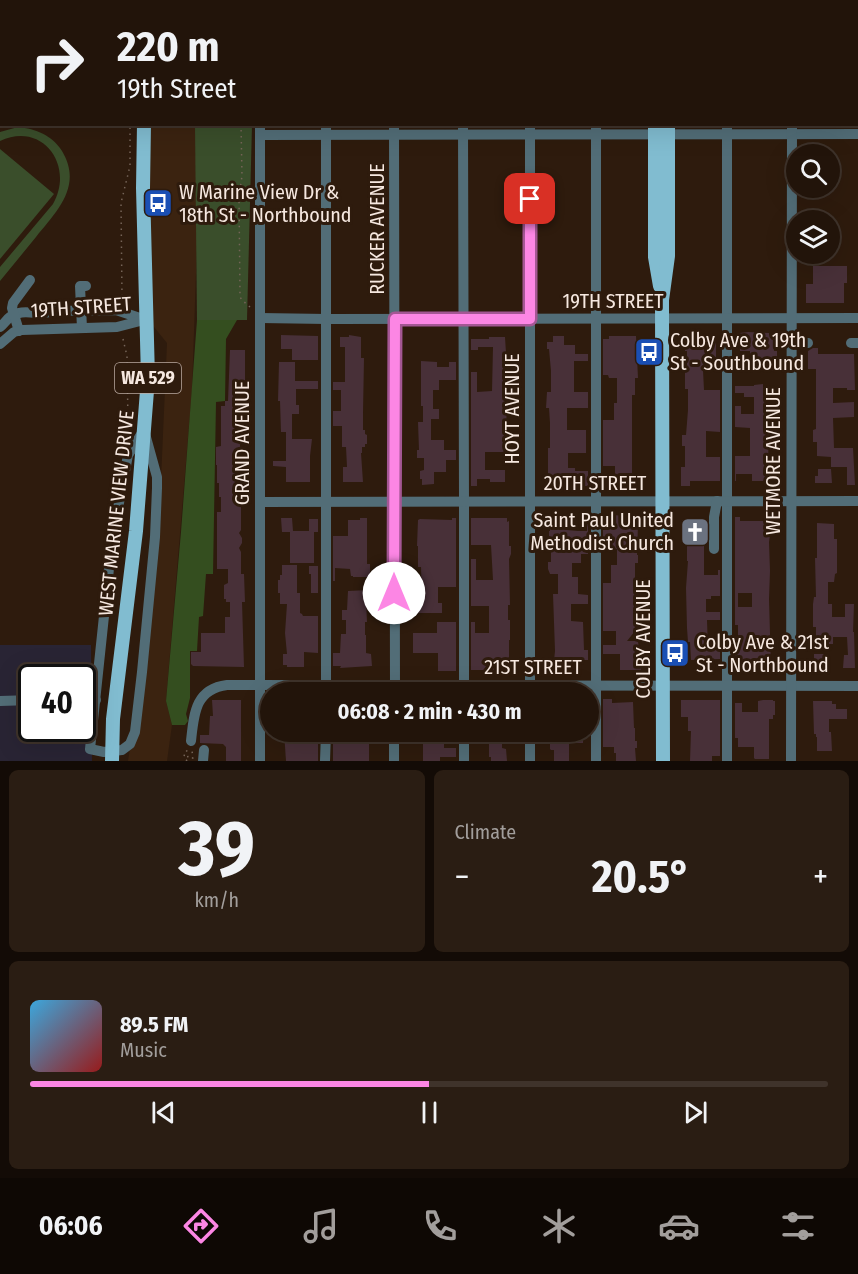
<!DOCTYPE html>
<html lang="en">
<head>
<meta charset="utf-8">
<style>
  :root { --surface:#22140a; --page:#2a1d13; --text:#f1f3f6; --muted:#a29e9c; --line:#3f332b; --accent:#fc86e4 }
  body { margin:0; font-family:"Fira Sans Condensed",sans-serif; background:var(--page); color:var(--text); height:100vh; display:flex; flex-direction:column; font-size:22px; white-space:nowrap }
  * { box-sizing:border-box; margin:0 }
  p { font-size:20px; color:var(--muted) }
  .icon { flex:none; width:33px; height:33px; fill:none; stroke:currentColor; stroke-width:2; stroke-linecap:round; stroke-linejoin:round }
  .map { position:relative; height:761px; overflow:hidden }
  .sheet { display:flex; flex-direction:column; gap:9px; padding:9px; background:#130b06; flex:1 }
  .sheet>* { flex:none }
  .banner { position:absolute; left:0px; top:0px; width:858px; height:126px; box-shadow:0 6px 24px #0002,0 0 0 2px var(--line); background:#22140a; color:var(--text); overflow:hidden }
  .buttons { position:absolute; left:786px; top:144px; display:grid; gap:12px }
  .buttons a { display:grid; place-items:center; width:54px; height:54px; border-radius:50%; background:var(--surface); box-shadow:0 6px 24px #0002,0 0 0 2px var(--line); font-size:30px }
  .speed { position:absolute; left:18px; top:664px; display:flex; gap:12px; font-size:30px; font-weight:700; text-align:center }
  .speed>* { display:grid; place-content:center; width:78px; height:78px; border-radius:50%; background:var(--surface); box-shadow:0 6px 24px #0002,0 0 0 2px var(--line); line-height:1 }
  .speed .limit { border:3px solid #111; border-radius:9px; background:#fff; color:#111 }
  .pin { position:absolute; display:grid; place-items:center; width:51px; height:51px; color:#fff; margin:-26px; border-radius:12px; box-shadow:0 3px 9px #0006 }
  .me { position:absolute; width:66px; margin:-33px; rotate:0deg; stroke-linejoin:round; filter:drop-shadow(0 0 4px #0008) }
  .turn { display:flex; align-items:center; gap:21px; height:126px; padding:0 18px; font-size:27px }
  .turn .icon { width:78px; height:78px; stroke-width:2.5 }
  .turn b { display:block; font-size:42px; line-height:51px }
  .big { font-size:45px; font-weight:700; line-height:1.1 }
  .sheet .widget { flex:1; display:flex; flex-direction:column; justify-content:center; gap:9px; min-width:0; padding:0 21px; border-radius:9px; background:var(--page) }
  .sheet .dial { align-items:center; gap:0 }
  .dial b { font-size:78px; line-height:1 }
  .song { display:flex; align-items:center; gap:18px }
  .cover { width:72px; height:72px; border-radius:9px; background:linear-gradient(135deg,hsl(200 70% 55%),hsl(0 70% 35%)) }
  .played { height:6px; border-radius:3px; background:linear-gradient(90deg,var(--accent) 50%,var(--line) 50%) }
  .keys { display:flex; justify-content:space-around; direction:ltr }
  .heat { display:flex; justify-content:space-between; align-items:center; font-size:33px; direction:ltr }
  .sheet .tiles { flex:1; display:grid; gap:9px; grid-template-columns:1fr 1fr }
  .widget:last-child { grid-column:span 2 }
  .trip { position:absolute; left:260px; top:682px; width:339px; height:60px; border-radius:30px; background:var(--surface); box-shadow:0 6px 24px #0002,0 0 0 2px var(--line); font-weight:700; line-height:60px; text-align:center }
  .dock { display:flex; height:96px; justify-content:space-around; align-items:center; background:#0e0804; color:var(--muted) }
  .dock .icon { width:42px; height:42px }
  .dock .selected { color:var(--accent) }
  .dock b { font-size:27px; color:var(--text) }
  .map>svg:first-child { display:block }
  .built { fill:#3b2310 }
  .industrial { fill:#292434; fill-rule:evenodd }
  .green { fill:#3a4e2b }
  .forest { fill:#344e1f }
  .building { fill:#483038; fill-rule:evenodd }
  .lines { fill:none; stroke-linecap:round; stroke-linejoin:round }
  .path { stroke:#756458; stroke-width:1.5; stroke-dasharray:1.5 4.5; stroke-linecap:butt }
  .minor { stroke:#526d77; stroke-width:10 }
  .major { stroke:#81bcd0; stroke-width:14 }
  .route-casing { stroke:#a45794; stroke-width:15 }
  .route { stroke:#fc86e4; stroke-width:10 }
  .labels { text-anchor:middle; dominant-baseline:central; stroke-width:6; stroke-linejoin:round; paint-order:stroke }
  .shield { fill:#2e1b0d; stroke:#baaaa1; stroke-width:1.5 }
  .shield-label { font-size:18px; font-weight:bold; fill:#f6e8e0 }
  .poi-label { font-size:20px; fill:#f6e8e0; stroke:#2e1b0d; text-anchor:start }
  .street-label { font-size:20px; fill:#f6e8e0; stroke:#2e1b0d }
</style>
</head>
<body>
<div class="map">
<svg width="858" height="761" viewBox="0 0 858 761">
  <rect width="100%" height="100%" fill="#2e1b0d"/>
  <!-- built -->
  <polygon class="built" points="147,125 201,125 192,390 166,701 172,725 167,761 128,761 142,673 159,525 167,343 150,322"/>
  <!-- industrial -->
  <path class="industrial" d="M0 645H91L92 761H0ZM32 678H82V729H32Z"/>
  <!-- green -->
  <g class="green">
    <polygon points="195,125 252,125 247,320 197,320"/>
    <path d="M18 127C36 129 52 135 62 151 83 186 57 211 36 237 24 252 12 266 0 281V267L53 204C75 165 42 121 0 141V132Z"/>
    <polygon points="0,149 54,194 0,259"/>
  </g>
  <!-- forest -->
  <polygon class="forest" points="197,320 237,320 226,339 225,401 216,402 213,574 206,574 203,616 199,617 197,651 190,651 190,698 186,714 188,721 185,725 172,725 166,701 181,532"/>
  <!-- building -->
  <g class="building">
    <polygon points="813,266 847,266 847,283 844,283 844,303 806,303 806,284 813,284"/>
    <polygon points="748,332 769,333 769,335 773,335 774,351 777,351 777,358 773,358 774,371 755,371 755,355 750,355 750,351 740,351 739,333"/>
    <polygon points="281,335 318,336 318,360 292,360 292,349 281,349"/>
    <polygon points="349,335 361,337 361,358 364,358 363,413 363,430 365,430 365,434 367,435 367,444 365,444 365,447 362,447 362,453 361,453 363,482 343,482 343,467 347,467 346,447 342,447 342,426 333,426 333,411 341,411 341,390 333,390 333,382 345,382 345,347 340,347 340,337 349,337"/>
    <polygon points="553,336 564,336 564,345 575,345 575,354 588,354 588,361 574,361 574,392 588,392 588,408 567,408 567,430 586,430 586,453 568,453 568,468 575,468 575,471 588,471 588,486 581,486 581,479 564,479 564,483 548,483 548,448 550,448 550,423 549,408 546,408 547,392 551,392 551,371 549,349 547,349 547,342 553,342"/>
    <polygon points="609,336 636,336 638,378 635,378 635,395 632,395 632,476 615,475 615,466 603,466 603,420 614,420 614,403 617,403 617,378 609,378 608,375 603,375 603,339 609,339"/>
    <polygon points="685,336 705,336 705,338 716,338 716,359 720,359 720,369 703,370 704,390 720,390 720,432 706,431 706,457 720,457 720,481 690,481 690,486 681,486 681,467 685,467 685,446 682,446 682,435 686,435 688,410 688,389 685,389 685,372 687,372 687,351 685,351"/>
    <polygon points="489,337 505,337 506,353 508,353 508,371 510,371 510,381 509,402 508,405 507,405 505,452 485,452 485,470 505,470 505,482 490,482 490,479 477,479 477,486 471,486 471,372 477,372 477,392 492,391 493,347 478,347 478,350 471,350 471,339 489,339"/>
    <polygon points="813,348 818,348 818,354 854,354 855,390 847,390 847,388 833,388 833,403 854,402 854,417 833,418 834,448 853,448 855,485 847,485 847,467 831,467 831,457 817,456 817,442 813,442 813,430 816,429 816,369 808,369 808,351"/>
    <polygon points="230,350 245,350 245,400 240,400 240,413 242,413 242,416 240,446 241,451 245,451 245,459 243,460 243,488 245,491 245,499 244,503 241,503 241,530 239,533 242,538 242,543 239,548 241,552 241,574 244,574 245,602 242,602 244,667 193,666 191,664 191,652 201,652 201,633 225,633 225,617 230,617 230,602 226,602 226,599 224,599 224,585 228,583 228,569 217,569 217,512 221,512 221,497 219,497 219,483 217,483 217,465 216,465 216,447 221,446 221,406 225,406 225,401 228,401"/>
    <polygon points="421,361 437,362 437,367 449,367 449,362 456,362 456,380 439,380 439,390 433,390 433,409 439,409 439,419 431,419 431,440 444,440 444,450 456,450 456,460 446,460 446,472 434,472 434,484 422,485 422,479 420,479 420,471 424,470 424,458 417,458 417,450 419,450 418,422 423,422 423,406 421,406"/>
    <polygon points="279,362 295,362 295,381 318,381 318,389 296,389 296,405 299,405 299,414 292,414 292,439 312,439 310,456 310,482 286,482 286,467 273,466 273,461 286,461 286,432 281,432 280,401 278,401"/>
    <polygon points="763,384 763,387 769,387 768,481 752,481 752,474 736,474 736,481 735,481 735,456 750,456 750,428 735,427 735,406 741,406 741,414 754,414 754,397 744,397 744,393 735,393 735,386 754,386 754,385"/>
    <polygon points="818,469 831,469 832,483 815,483 815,476 818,476"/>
    <polygon points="603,515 643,516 642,525 638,525 637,555 638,555 638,563 635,563 635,584 637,584 637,617 635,617 635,631 627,641 638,641 641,670 620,670 620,654 603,654 603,645 616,645 616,631 603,631 603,583 611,583 611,565 617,565 617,549 610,549 610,539 603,539"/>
    <polygon points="565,517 567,518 567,530 578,531 587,531 587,518 588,518 588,554 581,554 581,563 572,563 572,577 578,577 578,594 588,595 588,604 571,604 571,621 583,622 584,650 588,650 588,660 574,660 574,669 553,670 555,651 553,594 558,594 558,574 550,574 548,569 548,562 551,562 551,541 549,541 549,531 550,531 550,518"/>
    <path d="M735 517H740V521H772L769 542 770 571 769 599 771 668H748L747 667V662L735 663V638H738V625H735ZM738 593H752V607H738Z"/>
    <polygon points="281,518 292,518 293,531 309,531 309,519 318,519 318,532 314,532 314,563 290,563 290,532 282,532"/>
    <polygon points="360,518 367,518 367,564 370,564 370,577 353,577 353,576 351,576 350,569 335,568 335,581 333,581 333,536 348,536 348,520 360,520"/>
    <polygon points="452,518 456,518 456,587 438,587 438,603 442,603 442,613 418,613 418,603 422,602 421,567 418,567 418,546 417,546 418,520 420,519 452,520"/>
    <polygon points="471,518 507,518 507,522 509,521 509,546 511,546 511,554 509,559 510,605 508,605 508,620 510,620 510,640 509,640 509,660 511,660 511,670 471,670 471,622 475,622 475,633 489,633 489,606 471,606 471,559 476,559 476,580 493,580 491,545 471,545"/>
    <polygon points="687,519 704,519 704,575 718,575 718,570 720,570 720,596 711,596 711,599 706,599 706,612 720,612 720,620 707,620 708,650 720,650 720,659 691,660 690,642 688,642 687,628 686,588 688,561 687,561"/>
    <polygon points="817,523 834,524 834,539 837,539 837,573 835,574 834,582 828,582 828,604 832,604 832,617 845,617 845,604 854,604 853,632 854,632 855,668 843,668 844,655 848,655 847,637 833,637 833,644 825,644 825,641 816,641 816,627 813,627 813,604 814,597 816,597 815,558 817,558"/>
    <polygon points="282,565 297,565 297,593 300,593 300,613 302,614 303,616 318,616 318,653 304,652 304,667 287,667 287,665 283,665 283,654 287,654 285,633 287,604 280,604 280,593 278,593 278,580 280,580 280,575 282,575"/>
    <polygon points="309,566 318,566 318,593 311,593 311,574 309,574"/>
    <polygon points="369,590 369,599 366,599 367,622 365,622 365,635 366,635 366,653 371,654 372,666 340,668 341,666 333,666 333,653 340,653 341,634 346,634 346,620 342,620 342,610 347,610 348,591"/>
    <polygon points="437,622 456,622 456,671 438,671 438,653 413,653 413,633 437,633"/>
    <rect x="814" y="654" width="14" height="14"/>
    <polygon points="603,699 612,699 612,703 633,702 634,728 635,728 635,741 637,741 637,748 635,748 636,761 616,761 616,753 614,753 614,747 603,747"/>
    <polygon points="212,700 241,700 241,761 226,761 226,747 223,744 200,743 200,735 209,735 210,716 213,716"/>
    <polygon points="681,700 720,700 720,756 712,756 712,761 690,761 691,731 688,731 688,717 681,717"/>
    <polygon points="763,700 773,700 773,701 775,701 775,715 773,715 773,719 769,719 769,759 755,759 754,758 754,747 738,747 738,738 735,738 735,703 742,703 742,712 758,712 758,701"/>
    <polygon points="813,701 832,701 832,704 836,704 836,709 847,709 847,719 829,719 829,732 831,732 832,751 817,751 817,737 816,737 816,734 814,734"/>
    <polygon points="284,732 318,732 318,761 286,761"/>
    <rect x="333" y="732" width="36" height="29"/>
    <polygon points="423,732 444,732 444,748 456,748 456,757 440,757 440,761 423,761"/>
    <polygon points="489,732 502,732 502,748 506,749 507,761 491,761 491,757 489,757"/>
    <polygon points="552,732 583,732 583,743 569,743 569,761 554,761 554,750 551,750 550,749 550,740 552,740"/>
  </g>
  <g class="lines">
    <!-- path -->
    <g class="path">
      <polyline points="239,0 239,2"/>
      <polyline points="125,2 125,0"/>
      <polyline points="0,74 2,74"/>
      <polyline points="241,124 242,176 239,197 240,297 242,300 250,307"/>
      <polyline points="122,296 121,203 130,166 130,124"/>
      <polyline points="123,339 127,356 128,424 124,442"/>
      <polyline points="187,761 184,757 185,751 187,751 188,758 193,758 192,751"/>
    </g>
    <!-- minor -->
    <g class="minor">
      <polyline points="67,0 67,2"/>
      <polyline points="110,0 110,2"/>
      <polyline points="260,0 260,2"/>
      <polyline points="325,0 325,2"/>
      <polyline points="530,0 530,2"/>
      <polyline points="792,0 792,2"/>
      <polyline points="395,2 395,0"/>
      <polyline points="463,2 463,0"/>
      <polyline points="596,2 596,0"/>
      <polyline points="727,2 727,0"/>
      <polyline points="0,91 2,91"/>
      <polyline points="394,124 395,693"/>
      <polyline points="463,124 464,501 464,693"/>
      <polyline points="727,124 727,761"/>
      <polyline points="260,135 858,134"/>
      <polyline points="260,318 327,319 858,318"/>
      <path d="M0 327C4 324 7 319 10 317 23 307 40 317 54 311L116 310 146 320"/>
      <polyline points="82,328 80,286 86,286"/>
      <polyline points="19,331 12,308 13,303 30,280"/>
      <polyline points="851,343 858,343"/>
      <polyline points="0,344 14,332 22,330 117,327 144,320"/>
      <polyline points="791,344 808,343"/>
      <polyline points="728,366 740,366"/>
      <polygon points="144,430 157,477 157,488 155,537 142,672 135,732 130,744 122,750 104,752 90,749 112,540 128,455"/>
      <polyline points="260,502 858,501"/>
      <polyline points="714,549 714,517 717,501"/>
      <polyline points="326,693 326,124"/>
      <polyline points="530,693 530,124"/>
      <polyline points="82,700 96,700"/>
      <polyline points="0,701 32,700"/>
      <polyline points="464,732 464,761"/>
      <polyline points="530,732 530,761"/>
      <path d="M191 741C194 714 195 689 227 685L858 686"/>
      <polyline points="203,761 204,750"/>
      <polyline points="260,761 260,124"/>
      <polyline points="325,761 326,732"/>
      <polyline points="394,761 394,732"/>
      <polyline points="596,761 596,124"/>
      <polyline points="791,761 792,124"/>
    </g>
    <!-- major -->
    <g class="major">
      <polyline points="655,0 655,2"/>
      <polyline points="668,0 668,2"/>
      <polyline points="144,2 144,0"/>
      <polyline points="655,124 655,257 660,286"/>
      <polyline points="112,761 113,719 136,531 148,378 143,188 144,124"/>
      <polyline points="663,761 662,300 668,256 668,124"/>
    </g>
  </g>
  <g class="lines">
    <!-- route casing -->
    <g class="route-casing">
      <polyline id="route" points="394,593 395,319 530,319 530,199"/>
    </g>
    <!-- route -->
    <use href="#route" class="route"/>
  </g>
  <!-- icons -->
  <defs>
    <g id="bus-square" transform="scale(1.5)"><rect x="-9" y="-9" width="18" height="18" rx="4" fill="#1a4fb4" stroke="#2e1b0d"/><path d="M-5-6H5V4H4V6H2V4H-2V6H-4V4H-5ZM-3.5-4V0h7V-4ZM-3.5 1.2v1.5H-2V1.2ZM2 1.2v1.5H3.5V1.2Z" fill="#fff"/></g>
    <g id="church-square" transform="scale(1.5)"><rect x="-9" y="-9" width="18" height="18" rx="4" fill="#6b7280" stroke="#2e1b0d"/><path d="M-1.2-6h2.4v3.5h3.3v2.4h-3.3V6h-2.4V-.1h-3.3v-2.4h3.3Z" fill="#fff"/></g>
  </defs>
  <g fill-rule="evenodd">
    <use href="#bus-square" x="158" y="203"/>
    <use href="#bus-square" x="649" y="352"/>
    <use href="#church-square" x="695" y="532"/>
    <use href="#bus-square" x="675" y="653"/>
  </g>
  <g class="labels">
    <!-- shield labels -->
    <rect class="shield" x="115" y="363" width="66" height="30" rx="4.5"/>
    <g class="shield-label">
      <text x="148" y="378">WA 529</text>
    </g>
    <!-- poi labels -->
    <g class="poi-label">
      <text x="179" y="192">W Marine View Dr &amp;<tspan x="179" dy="23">18th St - Northbound</tspan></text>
      <text x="670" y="340">Colby Ave &amp; 19th<tspan x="670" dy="23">St - Southbound</tspan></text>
      <text x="674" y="520" text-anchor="end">Saint Paul United<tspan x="674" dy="23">Methodist Church</tspan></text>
      <text x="696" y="642">Colby Ave &amp; 21st<tspan x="696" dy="23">St - Northbound</tspan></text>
    </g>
    <!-- street labels -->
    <g class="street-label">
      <text transform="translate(377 229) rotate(-90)">RUCKER AVENUE</text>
      <text x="613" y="301">19TH STREET</text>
      <text transform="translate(81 307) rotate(-4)">19TH STREET</text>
      <text transform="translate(512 409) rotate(-90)">HOYT AVENUE</text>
      <text transform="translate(242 443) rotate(-90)">GRAND AVENUE</text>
      <text transform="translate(773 461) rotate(-90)">WETMORE AVENUE</text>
      <text x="595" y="483">20TH STREET</text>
      <text transform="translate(116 513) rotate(-84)">WEST MARINE VIEW DRIVE</text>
      <text transform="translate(643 639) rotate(-90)">COLBY AVENUE</text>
      <text x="533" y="667">21ST STREET</text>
    </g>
  </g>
</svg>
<div class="buttons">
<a><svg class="icon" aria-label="search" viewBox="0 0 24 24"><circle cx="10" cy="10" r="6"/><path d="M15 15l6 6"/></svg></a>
<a><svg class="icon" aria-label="layers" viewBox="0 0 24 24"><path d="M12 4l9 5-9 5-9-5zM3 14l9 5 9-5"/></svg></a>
</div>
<div class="speed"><div class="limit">40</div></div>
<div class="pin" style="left:530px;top:199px;background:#d93025"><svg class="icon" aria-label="arrive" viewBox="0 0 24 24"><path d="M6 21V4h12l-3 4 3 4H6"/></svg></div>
<svg class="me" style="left:394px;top:593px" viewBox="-20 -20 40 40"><circle r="19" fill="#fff"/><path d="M0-13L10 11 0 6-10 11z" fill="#fc86e4"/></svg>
<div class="trip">06:08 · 2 min · 430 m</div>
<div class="banner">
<div class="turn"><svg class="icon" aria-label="right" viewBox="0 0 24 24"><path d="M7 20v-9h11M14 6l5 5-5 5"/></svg><div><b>220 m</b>19th Street</div></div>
</div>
</div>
<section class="sheet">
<div class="tiles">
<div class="widget dial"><b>39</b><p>km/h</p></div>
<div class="widget"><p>Climate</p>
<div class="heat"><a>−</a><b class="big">20.5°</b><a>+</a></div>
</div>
<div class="widget">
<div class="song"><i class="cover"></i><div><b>89.5 FM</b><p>Music</p></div></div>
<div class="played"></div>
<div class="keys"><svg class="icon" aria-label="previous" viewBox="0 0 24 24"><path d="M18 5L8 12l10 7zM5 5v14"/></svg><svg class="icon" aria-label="pause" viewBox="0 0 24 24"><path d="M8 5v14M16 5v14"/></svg><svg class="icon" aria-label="next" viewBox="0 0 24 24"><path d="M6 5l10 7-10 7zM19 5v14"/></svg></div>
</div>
</div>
</section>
<nav class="dock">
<b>06:06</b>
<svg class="icon selected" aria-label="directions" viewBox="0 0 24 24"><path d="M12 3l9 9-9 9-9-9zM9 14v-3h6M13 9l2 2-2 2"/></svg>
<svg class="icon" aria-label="music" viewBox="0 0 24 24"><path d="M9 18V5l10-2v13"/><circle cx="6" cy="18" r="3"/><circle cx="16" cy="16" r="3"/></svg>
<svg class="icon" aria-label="phone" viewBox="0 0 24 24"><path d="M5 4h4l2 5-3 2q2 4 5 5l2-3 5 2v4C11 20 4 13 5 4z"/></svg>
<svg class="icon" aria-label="climate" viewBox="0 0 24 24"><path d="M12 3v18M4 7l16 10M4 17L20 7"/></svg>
<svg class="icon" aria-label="car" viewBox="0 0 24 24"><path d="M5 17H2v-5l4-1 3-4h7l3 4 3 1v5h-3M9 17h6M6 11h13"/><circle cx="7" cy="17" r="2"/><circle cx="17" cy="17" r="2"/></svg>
<svg class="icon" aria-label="filters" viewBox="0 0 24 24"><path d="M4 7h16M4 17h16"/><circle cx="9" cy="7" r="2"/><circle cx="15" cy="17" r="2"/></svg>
</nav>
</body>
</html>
